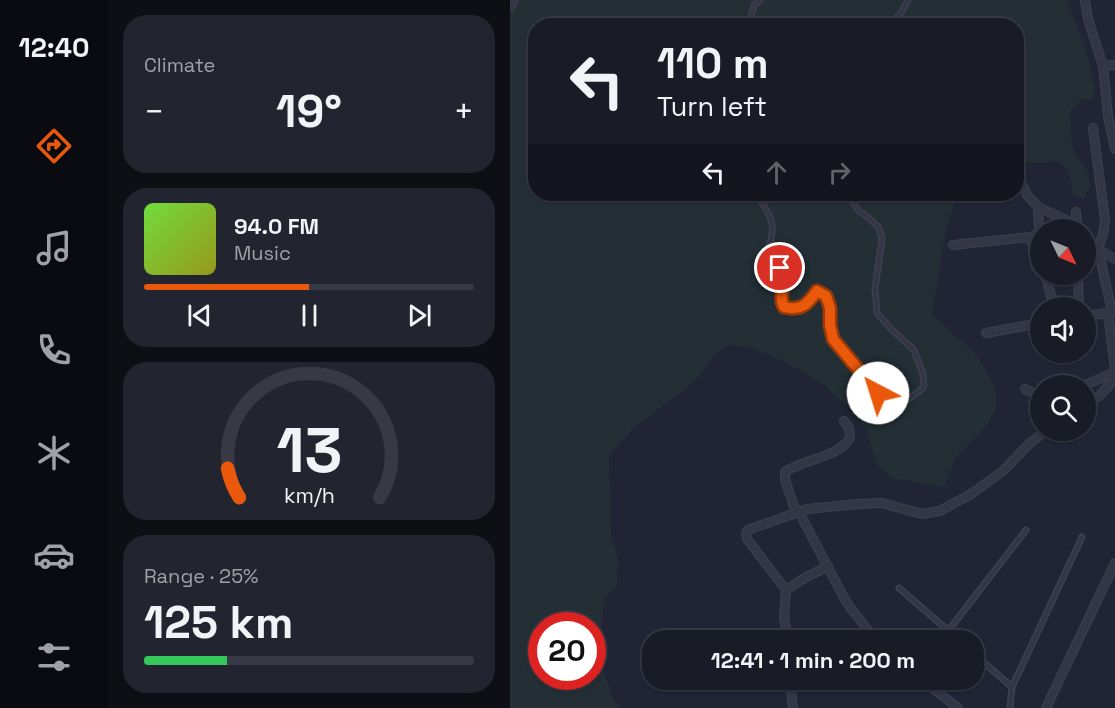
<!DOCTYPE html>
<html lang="en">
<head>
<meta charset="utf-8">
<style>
  :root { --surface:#191b27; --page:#22242f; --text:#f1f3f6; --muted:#9fa1a7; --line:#373944; --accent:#ea580c }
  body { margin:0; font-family:"Space Grotesk",sans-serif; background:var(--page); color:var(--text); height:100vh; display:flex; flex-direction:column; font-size:22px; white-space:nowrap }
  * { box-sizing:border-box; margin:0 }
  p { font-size:20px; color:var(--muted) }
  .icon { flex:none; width:33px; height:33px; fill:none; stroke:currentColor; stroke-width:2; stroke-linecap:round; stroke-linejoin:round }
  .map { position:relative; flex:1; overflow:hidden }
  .side { display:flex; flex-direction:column; gap:15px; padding:15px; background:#0e0f15; width:402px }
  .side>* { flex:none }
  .banner { position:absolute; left:18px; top:18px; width:496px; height:183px; border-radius:24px; box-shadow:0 2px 4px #0004,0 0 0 2px var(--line); background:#191b27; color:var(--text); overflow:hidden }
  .needle { width:39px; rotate:133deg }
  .controls { position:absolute; left:520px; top:219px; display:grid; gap:12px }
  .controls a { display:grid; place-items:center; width:66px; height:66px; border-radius:50%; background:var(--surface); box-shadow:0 2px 4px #0004,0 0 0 2px var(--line); font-size:30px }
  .speed { position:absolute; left:18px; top:612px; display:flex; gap:12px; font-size:30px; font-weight:700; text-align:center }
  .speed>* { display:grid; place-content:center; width:78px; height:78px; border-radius:50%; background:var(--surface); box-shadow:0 2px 4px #0004,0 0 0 2px var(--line); line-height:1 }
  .speed .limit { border:9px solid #d22; background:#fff; color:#111 }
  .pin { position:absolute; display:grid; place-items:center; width:51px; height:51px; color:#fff; margin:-26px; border:3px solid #fff; border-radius:50%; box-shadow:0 2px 6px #0007 }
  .me { position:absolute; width:66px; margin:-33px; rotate:320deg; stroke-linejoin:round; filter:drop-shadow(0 0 4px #0008) }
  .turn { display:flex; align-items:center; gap:21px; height:126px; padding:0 30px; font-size:27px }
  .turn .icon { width:78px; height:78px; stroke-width:2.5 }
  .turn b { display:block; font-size:42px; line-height:51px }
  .lanes { display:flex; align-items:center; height:57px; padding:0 30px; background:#0003; justify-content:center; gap:30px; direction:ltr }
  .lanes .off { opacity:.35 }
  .big { font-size:45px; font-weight:800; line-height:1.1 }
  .side .tile { flex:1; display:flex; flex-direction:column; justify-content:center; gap:9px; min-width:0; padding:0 21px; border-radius:24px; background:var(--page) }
  .side .dial { align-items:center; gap:0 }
  .dial svg { height:156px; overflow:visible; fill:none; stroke:var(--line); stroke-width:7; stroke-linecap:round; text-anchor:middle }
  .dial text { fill:var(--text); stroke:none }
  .song { display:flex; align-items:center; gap:18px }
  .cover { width:72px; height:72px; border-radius:9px; background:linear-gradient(135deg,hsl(100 70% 55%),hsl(60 70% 35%)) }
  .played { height:6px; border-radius:3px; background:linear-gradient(90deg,var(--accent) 50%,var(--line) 50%) }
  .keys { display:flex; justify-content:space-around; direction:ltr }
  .heat { display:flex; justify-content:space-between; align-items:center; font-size:33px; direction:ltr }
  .charge { height:9px; border-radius:4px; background:linear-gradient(90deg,#34c759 25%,var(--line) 0) }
  .trip { position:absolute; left:132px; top:630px; width:342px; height:60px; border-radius:24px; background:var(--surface); box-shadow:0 2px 4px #0004,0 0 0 2px var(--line); font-weight:800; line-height:60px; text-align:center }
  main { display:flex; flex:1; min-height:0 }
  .tab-bar { display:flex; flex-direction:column; width:108px; justify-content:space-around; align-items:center; background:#0a0b10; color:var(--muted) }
  .tab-bar .icon { width:42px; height:42px }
  .tab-bar .current { color:var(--accent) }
  .tab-bar b { font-size:27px; color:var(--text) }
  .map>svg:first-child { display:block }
  .green { fill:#232e35; fill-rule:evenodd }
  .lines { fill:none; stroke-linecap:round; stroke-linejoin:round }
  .service-casing { stroke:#3d404f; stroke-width:7 }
  .minor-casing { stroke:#3d404f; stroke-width:10 }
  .service { stroke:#343645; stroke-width:4 }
  .minor { stroke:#343645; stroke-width:8 }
  .route-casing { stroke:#983908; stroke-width:15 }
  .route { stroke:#ea580c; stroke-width:10 }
</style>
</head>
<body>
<main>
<nav class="tab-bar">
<b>12:40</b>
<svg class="icon current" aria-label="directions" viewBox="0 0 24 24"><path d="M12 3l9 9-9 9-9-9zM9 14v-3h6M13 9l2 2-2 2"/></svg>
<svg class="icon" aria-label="music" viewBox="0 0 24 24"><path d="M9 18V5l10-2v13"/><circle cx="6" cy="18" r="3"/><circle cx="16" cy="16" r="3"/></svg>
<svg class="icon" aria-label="phone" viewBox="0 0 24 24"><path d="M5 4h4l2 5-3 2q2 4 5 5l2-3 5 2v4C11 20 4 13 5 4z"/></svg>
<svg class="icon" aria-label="climate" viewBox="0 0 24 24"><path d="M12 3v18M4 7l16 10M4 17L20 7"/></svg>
<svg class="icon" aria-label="car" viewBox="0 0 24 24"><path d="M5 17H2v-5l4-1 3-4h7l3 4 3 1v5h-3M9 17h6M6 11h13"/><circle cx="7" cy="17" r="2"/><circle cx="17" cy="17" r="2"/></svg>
<svg class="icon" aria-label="filters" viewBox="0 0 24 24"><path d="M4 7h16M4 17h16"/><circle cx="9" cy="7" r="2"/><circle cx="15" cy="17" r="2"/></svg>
</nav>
<section class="side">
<div class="tile"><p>Climate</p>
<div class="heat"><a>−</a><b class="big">19°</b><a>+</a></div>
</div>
<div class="tile">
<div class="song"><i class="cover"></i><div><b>94.0 FM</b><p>Music</p></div></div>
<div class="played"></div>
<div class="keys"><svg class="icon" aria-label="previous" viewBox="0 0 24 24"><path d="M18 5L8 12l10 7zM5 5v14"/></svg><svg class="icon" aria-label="pause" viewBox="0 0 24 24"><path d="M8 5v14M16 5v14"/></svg><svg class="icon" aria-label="next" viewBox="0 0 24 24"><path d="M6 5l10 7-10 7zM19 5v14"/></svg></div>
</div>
<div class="tile dial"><svg viewBox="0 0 100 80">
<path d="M14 69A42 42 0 1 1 86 69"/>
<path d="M14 69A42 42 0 0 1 8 54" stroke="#ea580c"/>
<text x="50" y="56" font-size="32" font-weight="700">13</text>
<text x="50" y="72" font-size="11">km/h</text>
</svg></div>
<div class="tile"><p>Range · 25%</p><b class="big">125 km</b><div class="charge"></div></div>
</section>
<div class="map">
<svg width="605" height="708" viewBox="0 0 605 708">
  <rect width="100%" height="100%" fill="#212434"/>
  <!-- green -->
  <path class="green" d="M0 0H557L576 50 585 88 584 99 571 100 560 112 562 146 568 158 577 169 580 186 574 199 563 196 561 180 557 168 546 161 532 163 512 162 507 149V26H26V194H448L436 229 422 315 464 352 477 372 486 392V409L477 425 446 458 434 487 381 478 367 465 356 429 338 407 313 384 271 360 239 347 218 345 203 357 183 383 124 428 99 455 101 533 108 559 107 586 95 598 91 629 92 666 103 698 110 708H0ZM32 626H82V676H32Z"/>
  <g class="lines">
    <!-- service casing -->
    <g class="service-casing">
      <g id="service">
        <polyline points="239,26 244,5 250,0"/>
        <polyline points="379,26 391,13 398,0"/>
        <path d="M246 194C253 205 265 218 262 233 261 241 258 248 258 257 264 262 272 268 274 277 276 287 269 297 274 307 291 311 297 305 307 291L316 296C324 311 317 329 327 344L368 393 378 401 384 403 397 400 412 389 414 385 413 374 404 350 381 329 367 313 365 289 372 239 369 228 359 218 349 211 337 194"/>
        <polyline points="389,588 449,640"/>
        <polyline points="438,631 516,530"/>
        <polyline points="464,654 502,687"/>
        <polyline points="500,708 502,687 572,537"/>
      </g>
    </g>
    <!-- minor casing -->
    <g class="minor-casing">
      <g id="minor">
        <polyline points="575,0 578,19 593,66 598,116 605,149"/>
        <polyline points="0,7 4,0"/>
        <polyline points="593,66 605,65"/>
        <polyline points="583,128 595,220 593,234 588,248 602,312"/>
        <polyline points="507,174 517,195 528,207"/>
        <polyline points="566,212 567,229"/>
        <polyline points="576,242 605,259"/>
        <polyline points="443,245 521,237"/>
        <polyline points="531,273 526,267 521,237 528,234 529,232 528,207 567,225"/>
        <polyline points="533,274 537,280 544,308"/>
        <polyline points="568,274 569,308"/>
        <polyline points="598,313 605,370"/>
        <polyline points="576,316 604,312"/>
        <polyline points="476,333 531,323"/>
        <polyline points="573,386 605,372"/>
        <polyline points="515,389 523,393 531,393"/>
        <polyline points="576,405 590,395 605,379"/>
        <path d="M286 512 275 480V472C294 459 329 457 340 438L339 428 334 421"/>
        <polyline points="289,512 333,596 339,606 366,640"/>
        <polyline points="276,590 293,579 318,566"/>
        <polyline points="278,640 274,618 276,590 237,539 236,533 238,530 297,509 348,504 372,503 412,514 430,511 461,494 493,471 520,443 537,430"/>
        <polyline points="280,680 283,708"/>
        <polyline points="412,680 448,708"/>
        <polyline points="536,708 605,563"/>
      </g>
    </g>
    <!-- service -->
    <use href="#service" class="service"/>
    <!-- minor -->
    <use href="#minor" class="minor"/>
  </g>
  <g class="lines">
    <!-- route casing -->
    <g class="route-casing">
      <path id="route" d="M270 268C278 284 267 295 274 307 291 311 297 305 307 291L316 296 320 308V325L323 339 368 393"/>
    </g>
    <!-- route -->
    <use href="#route" class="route"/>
  </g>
</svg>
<div class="controls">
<a><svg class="needle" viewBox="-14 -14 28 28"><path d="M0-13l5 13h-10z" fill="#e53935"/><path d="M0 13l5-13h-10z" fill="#9fa1a7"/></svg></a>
<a><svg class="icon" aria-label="sound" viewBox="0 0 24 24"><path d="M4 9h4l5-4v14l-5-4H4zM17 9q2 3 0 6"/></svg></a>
<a><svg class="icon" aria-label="search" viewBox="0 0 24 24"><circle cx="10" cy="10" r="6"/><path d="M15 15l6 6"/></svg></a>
</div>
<div class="speed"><div class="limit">20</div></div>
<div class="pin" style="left:270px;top:268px;background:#d93025"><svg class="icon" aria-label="arrive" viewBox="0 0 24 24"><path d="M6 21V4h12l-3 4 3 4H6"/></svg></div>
<svg class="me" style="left:368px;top:393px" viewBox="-20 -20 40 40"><circle r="19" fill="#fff"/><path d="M0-13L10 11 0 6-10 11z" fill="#ea580c"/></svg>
<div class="trip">12:41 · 1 min · 200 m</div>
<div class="banner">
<div class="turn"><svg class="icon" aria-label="left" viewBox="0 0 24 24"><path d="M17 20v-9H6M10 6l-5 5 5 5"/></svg><div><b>110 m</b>Turn left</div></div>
<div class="lanes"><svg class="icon" aria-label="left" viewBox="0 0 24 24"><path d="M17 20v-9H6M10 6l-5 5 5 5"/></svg><svg class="icon off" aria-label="ahead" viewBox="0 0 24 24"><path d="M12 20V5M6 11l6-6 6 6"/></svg><svg class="icon off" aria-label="right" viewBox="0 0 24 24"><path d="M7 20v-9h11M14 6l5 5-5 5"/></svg></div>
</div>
</div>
</main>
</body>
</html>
